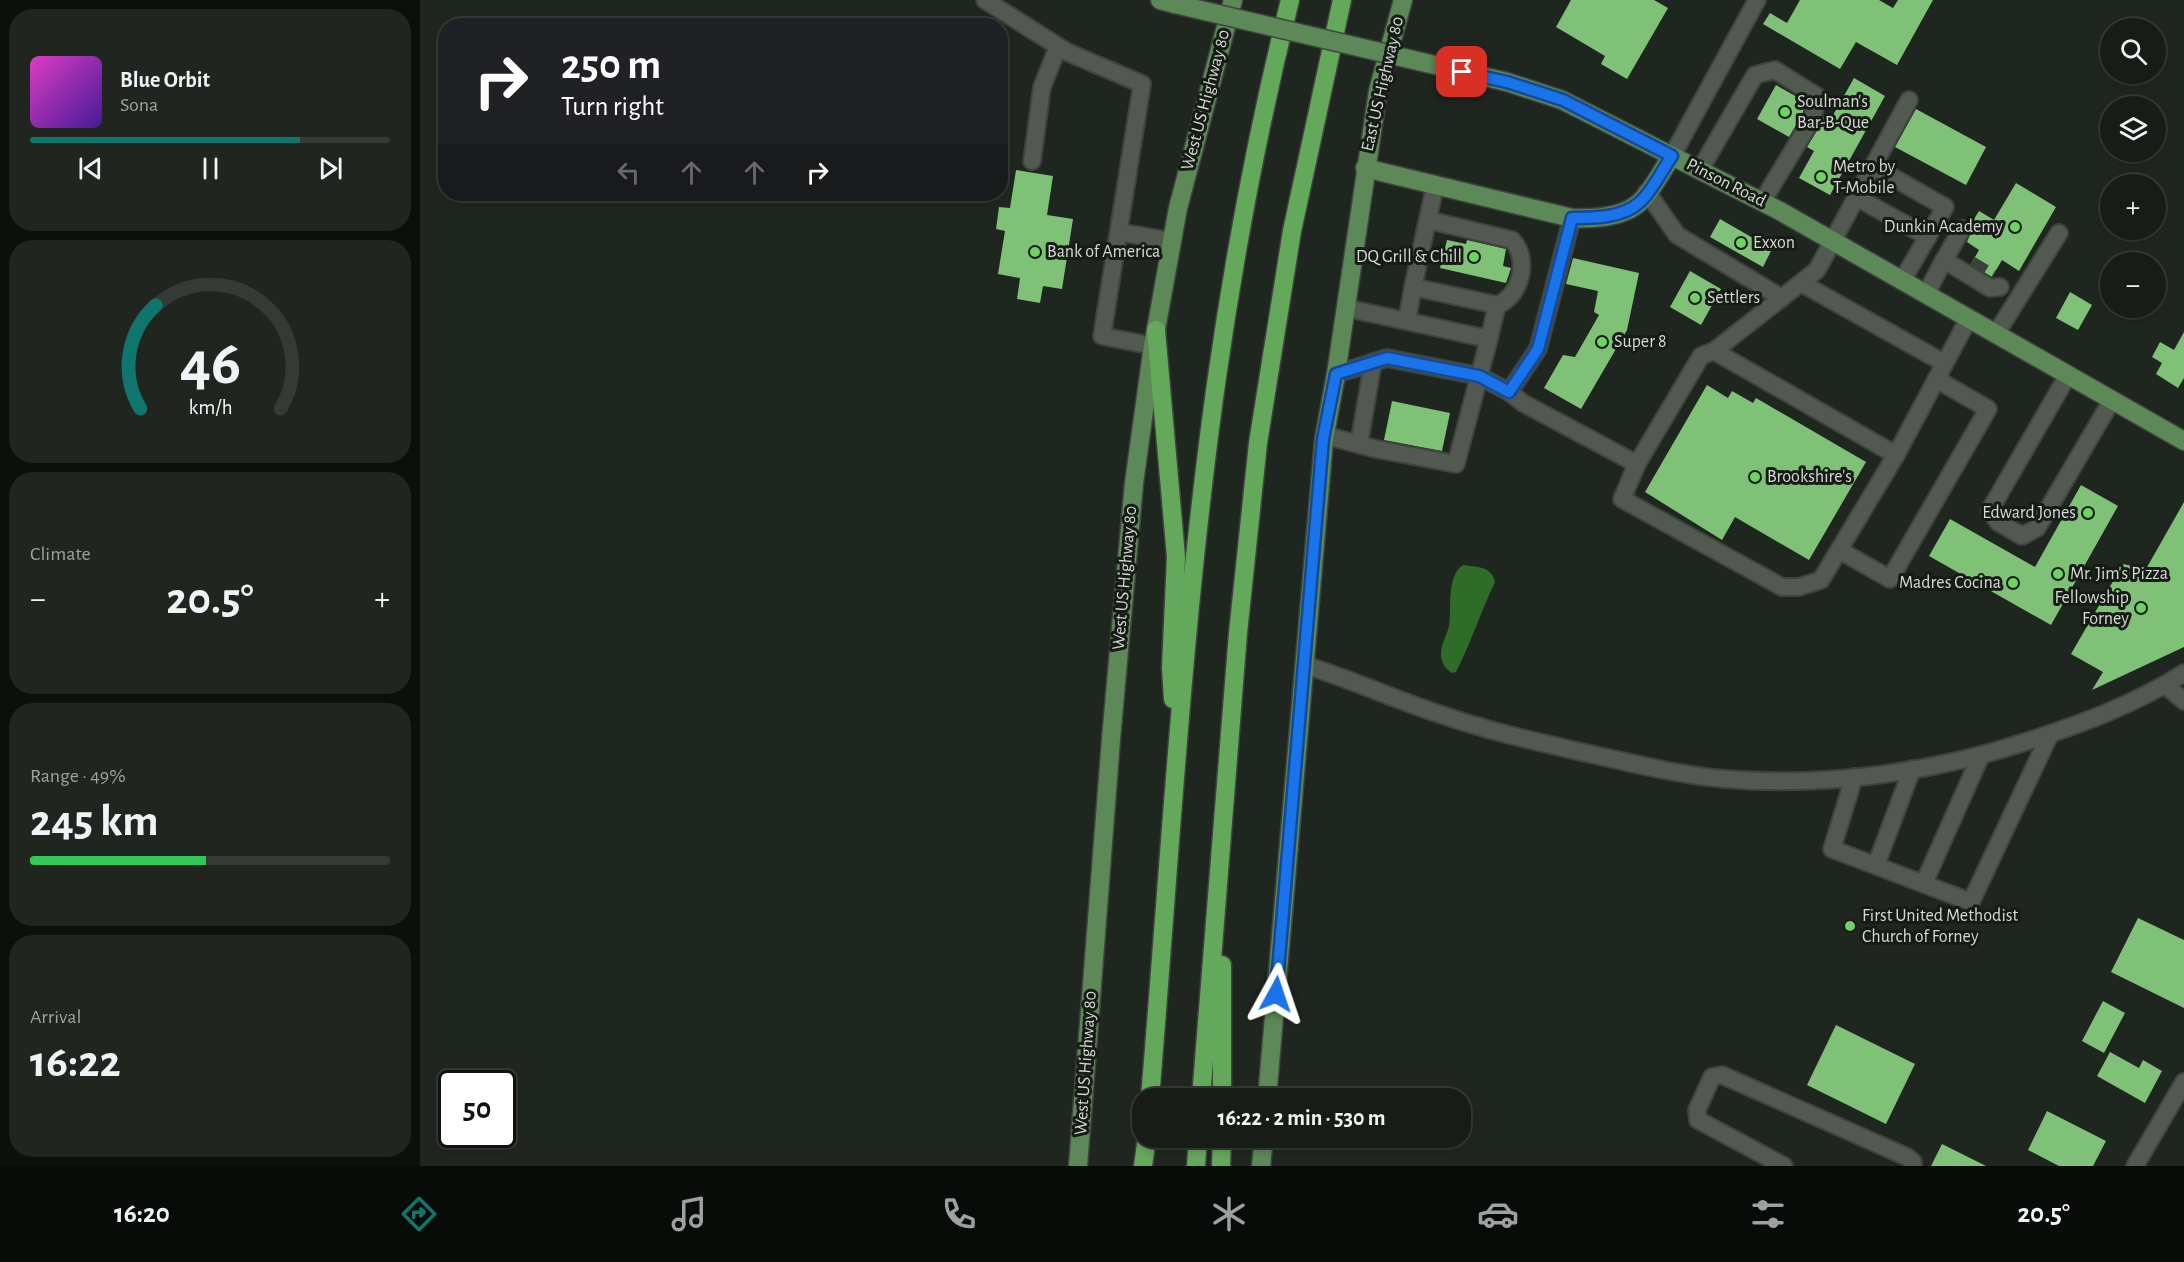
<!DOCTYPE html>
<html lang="en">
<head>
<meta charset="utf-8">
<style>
  :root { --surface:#171c17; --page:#202520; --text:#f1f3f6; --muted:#9ea1a1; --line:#363a36; --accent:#0f766e }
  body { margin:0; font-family:"Alegreya Sans",sans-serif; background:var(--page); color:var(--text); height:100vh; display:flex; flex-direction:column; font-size:22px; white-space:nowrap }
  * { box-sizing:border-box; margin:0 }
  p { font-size:20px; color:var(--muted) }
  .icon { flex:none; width:33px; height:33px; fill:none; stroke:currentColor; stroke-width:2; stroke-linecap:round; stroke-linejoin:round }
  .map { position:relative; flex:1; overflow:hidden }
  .panel { display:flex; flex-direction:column; gap:9px; padding:9px; background:#0d0f0d; width:420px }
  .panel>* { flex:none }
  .guide { position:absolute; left:18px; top:18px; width:570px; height:183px; border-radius:24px; box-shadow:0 3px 9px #0003,0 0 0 2px var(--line); background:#202124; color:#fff; overflow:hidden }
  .fabs { position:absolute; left:1680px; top:18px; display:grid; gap:12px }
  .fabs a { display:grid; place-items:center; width:66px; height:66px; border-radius:50%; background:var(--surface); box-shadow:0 3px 9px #0003,0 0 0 2px var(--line); font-size:30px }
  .speed { position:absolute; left:18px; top:1070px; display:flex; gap:12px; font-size:30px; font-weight:700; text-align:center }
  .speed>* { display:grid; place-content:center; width:78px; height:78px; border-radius:50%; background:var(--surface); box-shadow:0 3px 9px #0003,0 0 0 2px var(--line); line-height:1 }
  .speed .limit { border:3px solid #111; border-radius:9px; background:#fff; color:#111 }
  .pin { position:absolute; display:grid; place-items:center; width:51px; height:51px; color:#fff; margin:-26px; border-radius:12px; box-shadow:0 3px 9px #0006 }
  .me { position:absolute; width:66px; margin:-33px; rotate:5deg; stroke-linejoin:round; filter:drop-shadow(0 0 4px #0008) }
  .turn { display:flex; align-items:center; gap:21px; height:126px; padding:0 24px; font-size:27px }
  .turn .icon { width:78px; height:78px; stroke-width:2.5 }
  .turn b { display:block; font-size:42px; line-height:51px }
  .lanes { display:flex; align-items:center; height:57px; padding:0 24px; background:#0003; justify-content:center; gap:30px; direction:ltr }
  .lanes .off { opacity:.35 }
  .big { font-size:45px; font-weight:600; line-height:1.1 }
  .panel .tile { flex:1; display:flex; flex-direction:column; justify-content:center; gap:9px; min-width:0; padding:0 21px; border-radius:24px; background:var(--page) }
  .panel .dial { align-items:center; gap:0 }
  .dial svg { height:156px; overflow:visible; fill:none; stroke:var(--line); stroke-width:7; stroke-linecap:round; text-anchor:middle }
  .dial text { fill:var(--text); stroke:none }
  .song { display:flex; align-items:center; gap:18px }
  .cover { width:72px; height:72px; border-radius:9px; background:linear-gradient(135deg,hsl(310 70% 55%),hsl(260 70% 35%)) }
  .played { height:6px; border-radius:3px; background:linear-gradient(90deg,var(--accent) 75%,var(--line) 75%) }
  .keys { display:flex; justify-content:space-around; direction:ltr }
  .heat { display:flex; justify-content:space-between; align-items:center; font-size:33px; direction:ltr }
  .charge { height:9px; border-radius:4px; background:linear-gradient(90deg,#34c759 49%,var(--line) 0) }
  .trip { position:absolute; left:712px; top:1088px; width:339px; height:60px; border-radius:24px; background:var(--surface); box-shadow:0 3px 9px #0003,0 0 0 2px var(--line); font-weight:600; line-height:60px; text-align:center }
  .dock { display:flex; height:96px; justify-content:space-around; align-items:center; background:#090b09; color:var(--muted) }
  .dock .icon { width:42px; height:42px }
  .dock .on { color:var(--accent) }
  .dock b { font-size:27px; color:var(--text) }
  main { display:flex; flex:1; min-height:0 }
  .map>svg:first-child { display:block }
  .water { fill:#2e6c27 }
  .building { fill:#80c178 }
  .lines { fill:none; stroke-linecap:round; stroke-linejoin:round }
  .minor-tunnel { stroke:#3a413a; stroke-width:16; stroke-dasharray:16 8; stroke-linecap:butt }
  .minor-casing { stroke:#3e443d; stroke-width:20 }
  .major-casing { stroke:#3e443d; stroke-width:21 }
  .highway-casing { stroke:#3e443d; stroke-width:21 }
  .minor { stroke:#525951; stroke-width:16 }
  .major { stroke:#5d8858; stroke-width:18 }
  .highway { stroke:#64a85c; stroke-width:18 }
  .major-bridge-casing { stroke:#3e443d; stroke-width:21; stroke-linecap:butt }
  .major-bridge { stroke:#5d8858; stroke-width:18 }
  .route-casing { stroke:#114b97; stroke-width:15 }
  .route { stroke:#1a73e8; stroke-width:10 }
  .poi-dot { fill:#6dd361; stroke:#161c15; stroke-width:2 }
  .labels { text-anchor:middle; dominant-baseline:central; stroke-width:6; stroke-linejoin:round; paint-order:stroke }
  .street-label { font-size:18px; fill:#d5d9d4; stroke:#161c15 }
  .poi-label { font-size:18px; fill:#d5d9d4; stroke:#161c15; text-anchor:start }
</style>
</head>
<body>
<main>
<section class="panel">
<div class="tile">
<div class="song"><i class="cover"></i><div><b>Blue Orbit</b><p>Sona</p></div></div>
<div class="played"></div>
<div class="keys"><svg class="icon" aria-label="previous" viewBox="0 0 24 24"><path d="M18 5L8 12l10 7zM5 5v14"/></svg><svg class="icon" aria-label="pause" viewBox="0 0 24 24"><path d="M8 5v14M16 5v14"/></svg><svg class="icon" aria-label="next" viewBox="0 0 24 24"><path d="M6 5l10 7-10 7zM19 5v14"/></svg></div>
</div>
<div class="tile dial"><svg viewBox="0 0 100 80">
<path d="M14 69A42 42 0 1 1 86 69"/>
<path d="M14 69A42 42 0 0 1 22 16" stroke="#0f766e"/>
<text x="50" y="56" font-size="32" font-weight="700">46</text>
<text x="50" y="72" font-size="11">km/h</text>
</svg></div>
<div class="tile"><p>Climate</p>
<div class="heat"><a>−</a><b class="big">20.5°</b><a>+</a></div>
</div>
<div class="tile"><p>Range · 49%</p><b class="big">245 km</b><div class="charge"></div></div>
<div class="tile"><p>Arrival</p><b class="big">16:22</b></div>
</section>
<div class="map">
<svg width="1764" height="1166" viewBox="0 0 1764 1166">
  <rect width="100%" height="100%" fill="#1f261f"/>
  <!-- water -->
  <path class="water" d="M1043 565C1056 567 1072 566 1075 582 1061 611 1051 643 1036 672L1032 673C1025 669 1021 662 1021 654 1021 644 1027 635 1029 626 1032 608 1026 576 1043 565Z"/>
  <!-- building -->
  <g class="building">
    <polygon points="1151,0 1234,0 1248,8 1207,79 1181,64 1185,56 1136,27"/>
    <polygon points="1380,0 1459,0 1473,8 1478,0 1513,0 1477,65 1436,42 1420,69 1343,24 1350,13 1367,23"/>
    <polygon points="1434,78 1465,96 1410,195 1379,178 1394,151 1387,147 1401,124 1405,113 1412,117"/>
    <polygon points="1356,85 1386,102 1382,115 1369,137 1337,119"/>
    <polygon points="1496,109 1566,147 1546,185 1475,147"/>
    <polygon points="596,170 633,176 627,215 653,219 642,289 623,286 620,303 597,299 600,278 578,274 585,231 576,229 579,207 590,208"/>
    <polygon points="1596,183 1636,207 1599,271 1582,260 1572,277 1551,264 1559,250 1547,242 1552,230 1551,224 1559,211 1574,220"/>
    <polygon points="1300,219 1352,249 1343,267 1290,237"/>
    <polygon points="1027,240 1046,244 1047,240 1086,249 1083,266 1091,268 1086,283 1020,268"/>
    <polygon points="1153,258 1219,273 1207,330 1161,409 1124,388 1143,355 1155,357 1179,315 1174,312 1178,291 1146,284"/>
    <polygon points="1270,271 1301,289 1281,325 1250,307"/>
    <polygon points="1650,292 1672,305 1658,330 1636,318"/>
    <polygon points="1764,332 1764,378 1758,388 1736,374 1742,363 1732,357 1740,342 1754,350"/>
    <polygon points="1287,385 1308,398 1312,391 1333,403 1336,398 1446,462 1389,560 1315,517 1302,540 1225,492"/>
    <polygon points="972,401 1030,413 1022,451 964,440"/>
    <polygon points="1661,485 1698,506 1631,625 1509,556 1530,519 1615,567"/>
    <polygon points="1764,502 1764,647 1672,690 1683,672 1651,654 1703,564 1726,569"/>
    <polygon points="1718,918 1764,940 1764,1008 1691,972"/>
    <polygon points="1683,1001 1705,1013 1684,1053 1662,1041"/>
    <polygon points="1416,1025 1495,1064 1466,1124 1387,1085"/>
    <polygon points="1690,1052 1719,1068 1723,1060 1742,1071 1725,1103 1677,1076"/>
    <polygon points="1627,1111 1686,1141 1673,1166 1639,1166 1608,1150"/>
    <polygon points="1522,1144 1566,1166 1511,1166"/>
  </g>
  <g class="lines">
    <!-- minor-tunnel -->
    <polyline class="minor-tunnel" points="1551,264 1572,277"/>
    <!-- minor casing -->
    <g class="minor-casing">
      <g id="minor">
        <polyline points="565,0 647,52 722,84 682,336 733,346"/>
        <polyline points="1489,100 1397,270 1294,351 1476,455 1549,318"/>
        <polyline points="1252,156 1337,0"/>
        <polyline points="612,161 622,87 638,47"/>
        <polyline points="1453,166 1525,207 1482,281"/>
        <polyline points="1280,170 1335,75 1355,70 1398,97 1392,119 1342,202"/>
        <polyline points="1227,192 1257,235 1362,298"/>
        <polyline points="1436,197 1508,237"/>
        <path d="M1008 220 1092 240C1110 258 1101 297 1077 305"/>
        <polyline points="699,232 751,241"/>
        <polyline points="1524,260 1542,229"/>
        <polyline points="1381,283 1524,363"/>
        <polyline points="993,287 1015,186"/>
        <polyline points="1506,294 1524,260 1570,288 1580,287"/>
        <polyline points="926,308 1069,339 1077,305 993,287 987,321"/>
        <polyline points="1576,334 1639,233"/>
        <polyline points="1294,351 1281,356 1217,464 1202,499 1362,587 1379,587 1401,580 1476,455"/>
        <polyline points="916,374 967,358 1059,376 1089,392 1103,403 1217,464"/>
        <polyline points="1648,375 1570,510 1578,522 1602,536 1617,528 1692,400"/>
        <polyline points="1089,392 1118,349 1152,218"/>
        <polyline points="904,435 956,449 1036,464 1069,339"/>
        <polyline points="939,444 953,362"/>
        <polyline points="1419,550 1470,579 1568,409 1516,379"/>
        <path d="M885 665C930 679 974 699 1019 714 1065 730 1113 741 1161 752 1208 762 1257 775 1305 779 1405 787 1510 773 1605 742 1661 724 1714 705 1764 673"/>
        <polyline points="1745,685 1764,701"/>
        <polyline points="1434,777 1412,849 1551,902 1630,734"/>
        <polyline points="1456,865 1492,769"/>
        <polyline points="1504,883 1561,755"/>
        <polyline points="1364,1166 1278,1120 1277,1110 1292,1077 1302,1075 1487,1157 1493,1162 1493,1166"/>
        <polyline points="1715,1166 1764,1082"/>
      </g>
    </g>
    <!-- major casing -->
    <g class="major-casing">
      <g id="major">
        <polyline points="740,0 755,4"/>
        <polyline points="1087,82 1142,100 1360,211 1764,441"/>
        <path d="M945 168 1152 218C1174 219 1203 218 1220 202 1233 190 1242 170 1252 156"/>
        <polyline points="847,1098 904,439 916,374 958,91 983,0"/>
        <polyline points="658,1166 691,739 714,483 733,346 758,208 813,0"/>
        <polyline points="841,1166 844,1137"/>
      </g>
    </g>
    <!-- highway casing -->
    <g class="highway-casing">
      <g id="highway">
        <polyline points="736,330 756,557 751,668 753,699"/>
        <polyline points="802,965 802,1098"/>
        <path d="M730 1098C750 858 763 616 797 377 815 251 839 124 870 0"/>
        <polyline points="781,1098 818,633 838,443 872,231 922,0"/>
        <polyline points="723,1166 727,1137"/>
        <polyline points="776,1166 778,1137"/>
        <polyline points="801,1166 802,1137"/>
      </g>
    </g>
    <!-- minor -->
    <use href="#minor" class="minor"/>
    <!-- major -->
    <use href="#major" class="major"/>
    <!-- highway -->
    <use href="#highway" class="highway"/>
    <!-- major-bridge casing -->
    <g class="major-bridge-casing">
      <polyline id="major-bridge" points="755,4 1087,82"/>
    </g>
    <!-- major-bridge -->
    <use href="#major-bridge" class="major-bridge"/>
  </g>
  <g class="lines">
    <!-- route casing -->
    <g class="route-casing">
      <path id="route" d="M856 994 903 439 916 374 967 358 1059 376 1089 392 1118 349 1152 218C1173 218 1203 218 1220 202 1233 190 1242 170 1252 156L1143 100 1087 82 1042 72"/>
    </g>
    <!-- route -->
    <use href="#route" class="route"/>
  </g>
  <!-- markers -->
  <g class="poi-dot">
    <circle cx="1365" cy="112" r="6"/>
    <circle cx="1401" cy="177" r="6"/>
    <circle cx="1595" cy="227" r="6"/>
    <circle cx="1321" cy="243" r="6"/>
    <circle cx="615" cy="252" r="6"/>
    <circle cx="1054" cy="257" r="6"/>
    <circle cx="1275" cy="298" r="6"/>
    <circle cx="1182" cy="342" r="6"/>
    <circle cx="1335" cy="477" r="6"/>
    <circle cx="1668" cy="513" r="6"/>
    <circle cx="1638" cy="574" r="6"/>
    <circle cx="1593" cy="583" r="6"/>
    <circle cx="1721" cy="608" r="6"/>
    <circle cx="1430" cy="926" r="6"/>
  </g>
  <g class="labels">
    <!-- street labels -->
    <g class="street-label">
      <text transform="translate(963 84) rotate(-77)">East US Highway 80</text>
      <text transform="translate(786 100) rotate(-75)">West US Highway 80</text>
      <text transform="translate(1306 183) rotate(27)">Pinson Road</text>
      <text transform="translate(705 578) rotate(-85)">West US Highway 80</text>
      <text transform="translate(666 1063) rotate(-86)">West US Highway 80</text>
    </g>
    <!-- poi labels -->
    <g class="poi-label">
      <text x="1377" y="102">Soulman's<tspan x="1377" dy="21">Bar-B-Que</tspan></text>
      <text x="1413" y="167">Metro by<tspan x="1413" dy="21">T-Mobile</tspan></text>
      <text x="1583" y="227" text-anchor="end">Dunkin Academy</text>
      <text x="1333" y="243">Exxon</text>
      <text x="627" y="252">Bank of America</text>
      <text x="1042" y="257" text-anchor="end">DQ Grill &amp; Chill</text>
      <text x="1287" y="298">Settlers</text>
      <text x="1194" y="342">Super 8</text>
      <text x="1347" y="477">Brookshire's</text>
      <text x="1656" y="513" text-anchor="end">Edward Jones</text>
      <text x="1650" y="574">Mr. Jim's Pizza</text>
      <text x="1581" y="583" text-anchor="end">Madres Cocina</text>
      <text x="1709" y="598" text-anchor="end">Fellowship<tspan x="1709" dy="21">Forney</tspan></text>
      <text x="1442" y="916">First United Methodist<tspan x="1442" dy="21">Church of Forney</tspan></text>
    </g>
  </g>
</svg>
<div class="fabs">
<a><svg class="icon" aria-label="search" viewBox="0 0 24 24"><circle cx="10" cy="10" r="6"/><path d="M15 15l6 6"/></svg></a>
<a><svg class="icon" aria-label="layers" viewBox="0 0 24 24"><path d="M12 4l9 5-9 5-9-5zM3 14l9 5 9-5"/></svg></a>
<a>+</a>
<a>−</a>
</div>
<div class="speed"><div class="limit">50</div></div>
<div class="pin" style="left:1042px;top:72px;background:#d93025"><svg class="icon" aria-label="arrive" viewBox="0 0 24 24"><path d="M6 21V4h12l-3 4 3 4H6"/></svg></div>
<svg class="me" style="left:856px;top:994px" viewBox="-20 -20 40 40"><path d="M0-17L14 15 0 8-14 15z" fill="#1a73e8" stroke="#fff" stroke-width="4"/></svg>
<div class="trip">16:22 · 2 min · 530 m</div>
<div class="guide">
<div class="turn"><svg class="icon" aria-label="right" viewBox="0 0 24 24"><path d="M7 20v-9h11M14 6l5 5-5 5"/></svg><div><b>250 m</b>Turn right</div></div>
<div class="lanes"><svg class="icon off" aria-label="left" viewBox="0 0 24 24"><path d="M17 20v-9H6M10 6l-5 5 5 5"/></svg><svg class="icon off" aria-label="ahead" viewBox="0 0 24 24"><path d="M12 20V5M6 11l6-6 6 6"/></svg><svg class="icon off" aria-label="ahead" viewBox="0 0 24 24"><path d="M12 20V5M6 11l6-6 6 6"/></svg><svg class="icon" aria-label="right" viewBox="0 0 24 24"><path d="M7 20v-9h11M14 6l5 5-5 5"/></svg></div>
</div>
</div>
</main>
<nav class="dock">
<b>16:20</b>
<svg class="icon on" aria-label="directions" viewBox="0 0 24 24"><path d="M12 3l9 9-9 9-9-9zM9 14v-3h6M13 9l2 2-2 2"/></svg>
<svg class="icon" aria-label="music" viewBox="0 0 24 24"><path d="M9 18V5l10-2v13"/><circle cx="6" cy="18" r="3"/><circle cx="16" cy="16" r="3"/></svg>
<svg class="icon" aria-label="phone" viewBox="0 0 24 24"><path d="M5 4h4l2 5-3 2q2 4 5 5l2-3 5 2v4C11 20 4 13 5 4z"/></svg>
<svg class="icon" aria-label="climate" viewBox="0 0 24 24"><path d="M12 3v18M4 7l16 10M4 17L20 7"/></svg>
<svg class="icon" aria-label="car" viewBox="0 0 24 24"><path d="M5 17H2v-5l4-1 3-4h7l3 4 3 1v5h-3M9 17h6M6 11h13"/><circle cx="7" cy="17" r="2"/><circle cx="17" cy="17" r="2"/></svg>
<svg class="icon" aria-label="filters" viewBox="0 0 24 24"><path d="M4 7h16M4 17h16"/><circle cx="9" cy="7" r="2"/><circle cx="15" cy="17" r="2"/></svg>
<b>20.5°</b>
</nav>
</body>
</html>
